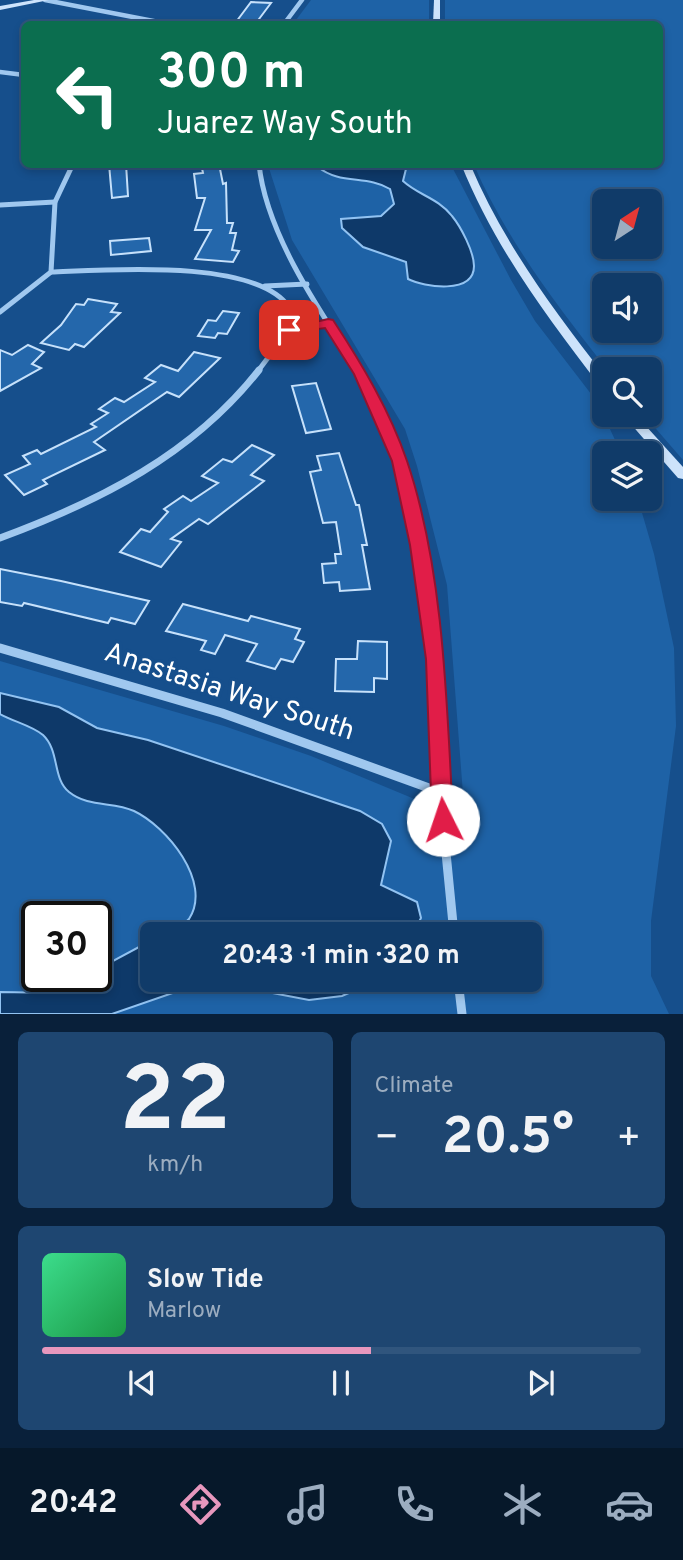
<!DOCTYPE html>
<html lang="en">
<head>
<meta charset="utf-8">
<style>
  :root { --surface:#103b69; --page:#1e4671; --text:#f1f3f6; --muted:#9cadc0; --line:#30557d; --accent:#e797bd }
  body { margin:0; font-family:Overpass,sans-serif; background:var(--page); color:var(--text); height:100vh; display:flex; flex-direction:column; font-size:26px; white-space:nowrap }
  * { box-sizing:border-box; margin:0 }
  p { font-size:23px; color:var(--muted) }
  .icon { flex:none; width:38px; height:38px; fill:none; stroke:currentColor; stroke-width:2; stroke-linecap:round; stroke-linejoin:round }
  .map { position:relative; height:1014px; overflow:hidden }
  .sheet { display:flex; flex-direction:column; gap:18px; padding:18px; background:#09203a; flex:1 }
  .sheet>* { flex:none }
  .hud { position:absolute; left:21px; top:21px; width:642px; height:147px; border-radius:10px; box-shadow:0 4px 10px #0003,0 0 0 2px var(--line); background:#0b6e4f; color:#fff; overflow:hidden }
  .needle { width:46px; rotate:36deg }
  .fabs { position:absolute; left:592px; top:189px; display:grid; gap:14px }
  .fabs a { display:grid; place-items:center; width:70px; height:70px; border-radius:10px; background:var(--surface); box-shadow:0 4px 10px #0003,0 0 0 2px var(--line); font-size:35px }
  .speed { position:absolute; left:21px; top:901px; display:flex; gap:14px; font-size:35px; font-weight:700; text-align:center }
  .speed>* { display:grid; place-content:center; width:91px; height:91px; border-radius:50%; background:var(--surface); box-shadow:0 4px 10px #0003,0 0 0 2px var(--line); line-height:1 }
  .speed .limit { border:4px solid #111; border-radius:10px; background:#fff; color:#111 }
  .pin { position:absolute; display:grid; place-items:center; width:60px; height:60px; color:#fff; margin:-30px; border-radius:14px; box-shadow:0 4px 10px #0006 }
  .me { position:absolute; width:77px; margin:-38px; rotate:356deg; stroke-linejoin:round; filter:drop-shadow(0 0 5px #0008) }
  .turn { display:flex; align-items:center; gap:24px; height:147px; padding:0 21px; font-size:32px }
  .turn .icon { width:91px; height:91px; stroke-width:2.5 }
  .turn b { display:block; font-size:49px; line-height:60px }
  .big { font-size:52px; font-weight:700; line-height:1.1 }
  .sheet .tile { flex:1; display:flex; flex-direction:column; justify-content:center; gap:10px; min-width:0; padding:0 24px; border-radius:10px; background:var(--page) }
  .sheet .dial { align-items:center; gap:0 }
  .dial b { font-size:91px; line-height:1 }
  .song { display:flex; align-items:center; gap:21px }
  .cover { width:84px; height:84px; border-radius:10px; background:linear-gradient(135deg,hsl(150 70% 55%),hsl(140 70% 35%)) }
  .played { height:7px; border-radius:4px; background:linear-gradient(90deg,var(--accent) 55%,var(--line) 55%) }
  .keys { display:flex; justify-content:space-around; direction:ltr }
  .heat { display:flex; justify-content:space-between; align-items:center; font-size:38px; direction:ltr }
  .sheet .tiles { flex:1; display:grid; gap:18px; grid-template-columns:1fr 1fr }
  .tile:last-child { grid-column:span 2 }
  .trip { position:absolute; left:140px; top:922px; width:402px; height:70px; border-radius:10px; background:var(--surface); box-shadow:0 4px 10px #0003,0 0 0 2px var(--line); font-weight:700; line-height:70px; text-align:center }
  .tabs { display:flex; height:112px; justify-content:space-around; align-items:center; background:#06182a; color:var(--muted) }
  .tabs .icon { width:49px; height:49px }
  .tabs .selected { color:var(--accent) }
  .tabs b { font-size:32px; color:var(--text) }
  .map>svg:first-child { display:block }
  .green { fill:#1e62a6; fill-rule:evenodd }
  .water { fill:#0e3969; stroke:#92c3f2; stroke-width:2 }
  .building { fill:#2467ab; stroke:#c6e1fb; stroke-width:2 }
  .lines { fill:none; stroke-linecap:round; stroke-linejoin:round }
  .street-far3 { stroke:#a0c8ef; stroke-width:4.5 }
  .street-far2 { stroke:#a0c8ef; stroke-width:5 }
  .street-far1 { stroke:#a0c8ef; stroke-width:7 }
  .street { stroke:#a0c8ef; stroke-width:9 }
  .secondary { fill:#cde3fb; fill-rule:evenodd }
  .route { fill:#e11d48; stroke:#92132f; stroke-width:2 }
  .labels { text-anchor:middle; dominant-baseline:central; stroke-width:7; stroke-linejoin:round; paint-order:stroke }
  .near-street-label { font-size:28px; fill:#fff; stroke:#164f8c }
</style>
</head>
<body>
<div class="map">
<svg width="683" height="1014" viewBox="0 0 683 1014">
  <rect width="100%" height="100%" fill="#164f8c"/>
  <!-- green -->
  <g class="green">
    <polygon points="311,0 429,0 429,24 293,24"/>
    <path d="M445 0H683V460L644 415H649V369H607C557 306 506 239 474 165L660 164V24H445ZM649 201V247H604V201ZM649 285V331H604V285Z"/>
    <path d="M268 165H451L511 280 535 321 598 403 621 453H604V499H638L654 554 674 648 676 726 651 921V976L669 1014H0V661L224 726 311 756 465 820 447 585 417 466 405 429 292 240ZM37 917H96V976H37ZM152 934H530V980H152Z"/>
  </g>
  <!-- water -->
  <g class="water">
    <path d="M319 165H407L403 181C418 195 438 198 452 216 461 227 474 252 474 266 474 295 424 287 408 279L406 262 363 247 342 228 341 219 381 216 394 204 390 189C367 175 340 185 318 167Z"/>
    <path d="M0 693 59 707 97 728 148 740 360 811 382 824 391 841 381 885 417 902 421 918 413 934H167C173 930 184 925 189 919 213 882 166 826 134 811 113 801 89 808 69 792 52 778 60 751 43 735 33 726 12 721 0 714Z"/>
    <polygon points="152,940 152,980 379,980 342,996 309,1000 262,991 187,988 112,1014 0,1014 0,992 57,993 85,977 96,976 96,970"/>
  </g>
  <!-- building -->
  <g class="building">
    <polygon points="251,2 271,3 256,23 236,22"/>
    <polygon points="109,164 126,164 128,196 112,198"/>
    <polygon points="201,164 219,164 223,184 226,183 227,223 233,223 230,233 236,233 232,250 239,251 233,262 195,259 211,230 195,230 205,198 197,198 194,174 203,173"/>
    <polygon points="149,238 151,251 111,255 110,241"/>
    <polygon points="88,299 117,304 111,312 120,313 84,347 75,344 69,350 41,343 61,325 76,304 84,305"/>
    <polygon points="223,311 239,313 227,334 218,333 215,338 198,336 208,320 216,321"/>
    <polygon points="28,345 44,352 32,364 41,368 0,391 0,350 12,355"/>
    <polygon points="194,352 220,358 179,397 167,392 94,442 105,450 43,480 47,484 24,495 5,475 30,464 23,456 37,450 41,454 96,427 91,424 108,413 99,409 115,398 124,402 155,382 145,378 161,365 178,371"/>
    <polygon points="316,383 331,429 306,433 292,386"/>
    <polygon points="252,445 274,455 251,475 264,481 208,524 199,519 171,539 181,542 161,567 120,552 141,529 150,532 168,512 164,509 183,496 191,501 218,483 202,476 223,459 232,462"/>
    <polygon points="339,453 356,505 359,505 367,545 362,545 370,589 340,591 339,582 324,583 322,564 336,563 335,554 341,554 336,522 323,523 310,472 321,470 317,456"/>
    <polygon points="0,569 61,581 149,601 135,624 111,618 108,623 24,603 22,606 0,602"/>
    <polygon points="183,604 248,621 251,616 300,629 295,639 304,642 293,662 281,659 275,669 247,661 257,644 225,635 215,654 201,650 206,641 166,631"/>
    <polygon points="358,641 387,642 387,679 374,678 374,692 335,691 336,659 357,659"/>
  </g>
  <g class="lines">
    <!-- street-far3 -->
    <g class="street-far3">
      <polyline points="45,0 169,24"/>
      <polyline points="284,24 302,0"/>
      <polyline points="0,72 24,75"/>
    </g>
    <!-- street-far2 -->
    <g class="street-far2">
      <path d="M259 164C266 234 321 313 359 371"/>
      <polyline points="0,205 55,202"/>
      <path d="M51 272C107 270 255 258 289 307V330"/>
      <polyline points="265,286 307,284"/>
      <polyline points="0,312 51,272 55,202 73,164"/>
      <polyline points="258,371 289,330 328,323"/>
    </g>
    <!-- street-far1 -->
    <g class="street-far1">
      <polyline points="358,370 399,461 419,545 434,649"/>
      <path d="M0 538C100 501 192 455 259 370"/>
      <polyline points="0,648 4,649"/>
    </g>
    <!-- street -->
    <g class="street">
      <polyline points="433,647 440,792 454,934"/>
      <polyline points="0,648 222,713 440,792"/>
      <polyline points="458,980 462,1014"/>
    </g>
    <!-- secondary -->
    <g class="secondary">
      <polygon points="34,0 49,0 0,10 0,6"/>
      <polygon points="434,0 440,0 440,24 433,24"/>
      <path d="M461 164H470C503 242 552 308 604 375V387L600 386C546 316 494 246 461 164Z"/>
      <polygon points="623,415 636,415 683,467 683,479 678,478"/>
    </g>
  </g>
  <!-- route -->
  <path class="route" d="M328 319 333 320C362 364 390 411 407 461 444 570 447 705 453 820L450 826 443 829 435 826 432 820 426 659 410 545 392 461 354 374 325 328 289 333 282 330Z"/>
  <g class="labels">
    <!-- near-street labels -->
    <g class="near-street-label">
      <text transform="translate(229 693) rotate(18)">Anastasia Way South</text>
    </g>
  </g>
</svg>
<div class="fabs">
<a><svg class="needle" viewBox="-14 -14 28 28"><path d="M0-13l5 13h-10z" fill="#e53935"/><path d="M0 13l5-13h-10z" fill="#9cadc0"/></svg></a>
<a><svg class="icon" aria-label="sound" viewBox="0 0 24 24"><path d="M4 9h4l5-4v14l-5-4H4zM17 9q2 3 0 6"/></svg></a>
<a><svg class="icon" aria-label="search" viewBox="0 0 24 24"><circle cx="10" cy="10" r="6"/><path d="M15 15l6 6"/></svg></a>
<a><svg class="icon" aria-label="layers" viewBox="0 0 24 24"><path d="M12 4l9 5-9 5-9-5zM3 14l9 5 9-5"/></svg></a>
</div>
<div class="speed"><div class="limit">30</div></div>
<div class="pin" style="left:289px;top:330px;background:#d93025"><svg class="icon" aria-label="arrive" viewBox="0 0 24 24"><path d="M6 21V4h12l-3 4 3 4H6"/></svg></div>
<svg class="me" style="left:443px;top:820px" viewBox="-20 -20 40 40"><circle r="19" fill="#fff"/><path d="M0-13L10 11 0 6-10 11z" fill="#e11d48"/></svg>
<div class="trip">20:43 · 1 min · 320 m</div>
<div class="hud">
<div class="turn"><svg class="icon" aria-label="left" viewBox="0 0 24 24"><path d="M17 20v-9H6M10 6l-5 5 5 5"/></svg><div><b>300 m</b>Juarez Way South</div></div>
</div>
</div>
<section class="sheet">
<div class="tiles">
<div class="tile dial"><b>22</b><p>km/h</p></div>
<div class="tile"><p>Climate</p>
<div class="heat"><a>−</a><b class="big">20.5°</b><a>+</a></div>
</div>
<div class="tile">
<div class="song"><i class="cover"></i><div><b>Slow Tide</b><p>Marlow</p></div></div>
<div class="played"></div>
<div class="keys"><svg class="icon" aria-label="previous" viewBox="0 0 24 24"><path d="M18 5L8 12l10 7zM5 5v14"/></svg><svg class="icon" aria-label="pause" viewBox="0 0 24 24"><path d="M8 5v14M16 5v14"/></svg><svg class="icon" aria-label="next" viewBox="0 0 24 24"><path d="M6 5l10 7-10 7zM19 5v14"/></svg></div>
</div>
</div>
</section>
<nav class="tabs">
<b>20:42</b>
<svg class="icon selected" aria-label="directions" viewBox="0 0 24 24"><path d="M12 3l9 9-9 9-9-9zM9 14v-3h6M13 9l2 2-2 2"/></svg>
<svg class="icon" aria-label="music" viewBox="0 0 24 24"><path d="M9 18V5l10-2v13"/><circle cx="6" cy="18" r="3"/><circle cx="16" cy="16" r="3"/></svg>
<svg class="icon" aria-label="phone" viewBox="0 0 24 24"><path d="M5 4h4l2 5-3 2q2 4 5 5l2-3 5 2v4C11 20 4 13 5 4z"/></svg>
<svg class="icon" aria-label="climate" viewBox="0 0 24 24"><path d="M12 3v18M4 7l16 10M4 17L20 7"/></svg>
<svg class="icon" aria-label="car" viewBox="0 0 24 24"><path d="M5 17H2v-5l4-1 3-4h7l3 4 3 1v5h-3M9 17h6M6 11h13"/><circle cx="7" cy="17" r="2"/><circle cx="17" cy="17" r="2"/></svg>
</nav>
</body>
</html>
